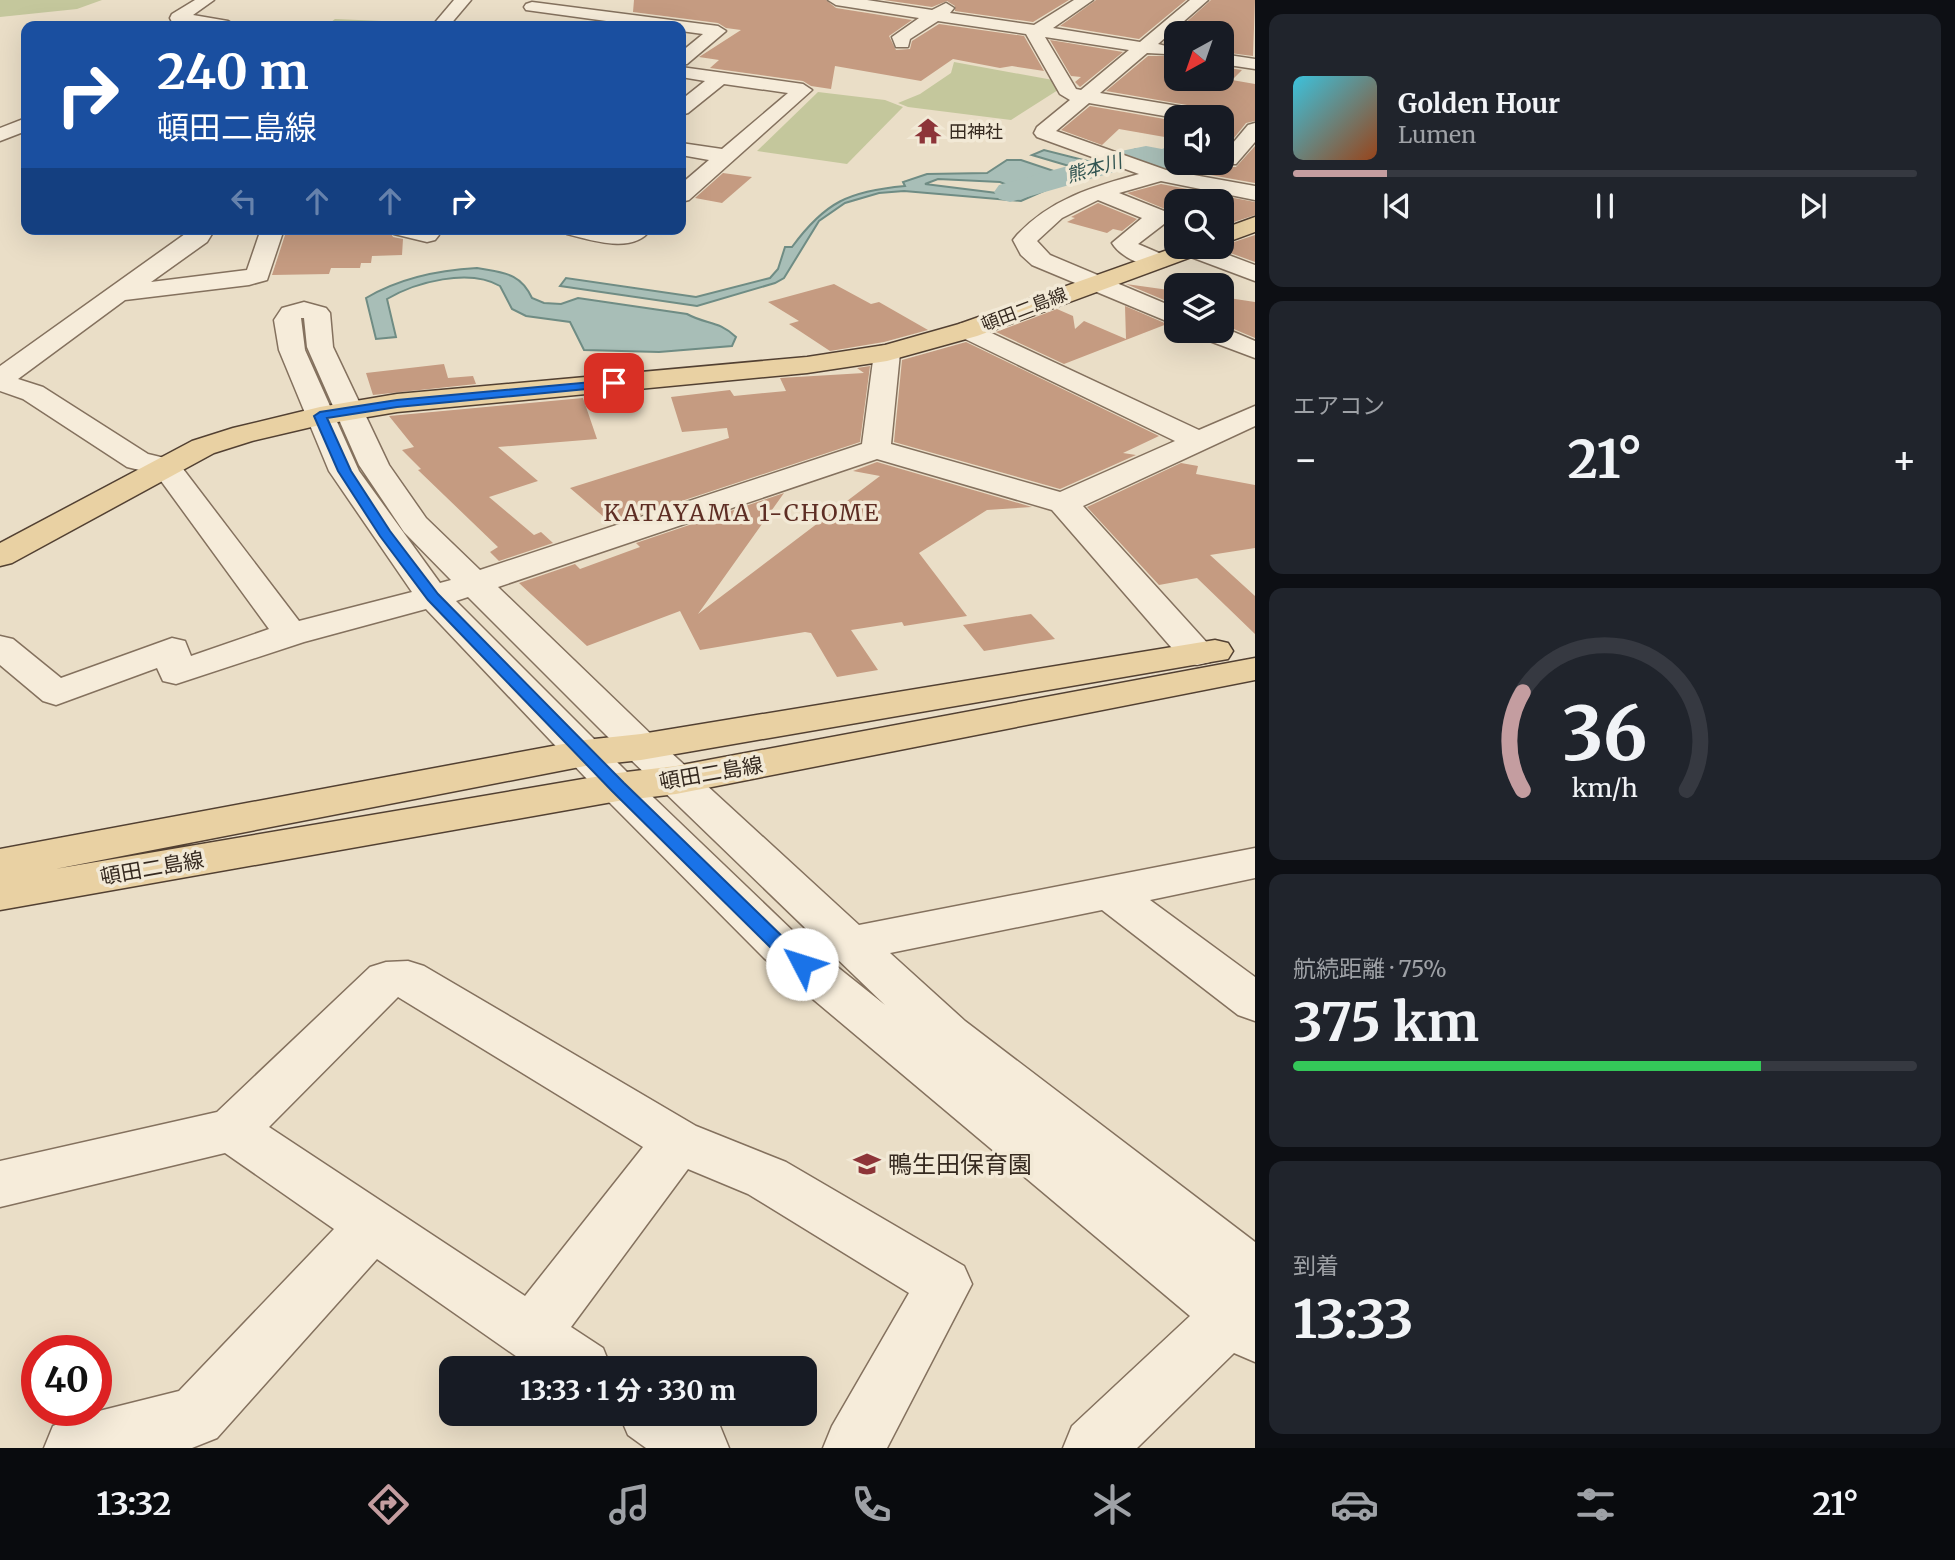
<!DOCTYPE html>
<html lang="ja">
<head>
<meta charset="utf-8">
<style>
  :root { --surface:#171b24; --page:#20242c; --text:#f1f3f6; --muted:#9ea1a6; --line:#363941; --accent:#c49da0 }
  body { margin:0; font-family:Merriweather,"Noto Sans JP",serif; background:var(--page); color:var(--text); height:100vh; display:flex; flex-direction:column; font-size:26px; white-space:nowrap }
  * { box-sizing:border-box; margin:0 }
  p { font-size:23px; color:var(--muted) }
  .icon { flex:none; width:38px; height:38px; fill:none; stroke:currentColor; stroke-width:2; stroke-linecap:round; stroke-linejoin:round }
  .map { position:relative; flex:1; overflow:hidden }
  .sheet { display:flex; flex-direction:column; gap:14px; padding:14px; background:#0d0f14; width:700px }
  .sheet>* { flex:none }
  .banner { position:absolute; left:21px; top:21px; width:665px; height:214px; border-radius:14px; box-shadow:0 7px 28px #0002; background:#1a4fa0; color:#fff; overflow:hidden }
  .needle { width:46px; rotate:220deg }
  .controls { position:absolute; left:1164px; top:21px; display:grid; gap:14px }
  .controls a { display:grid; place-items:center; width:70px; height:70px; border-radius:14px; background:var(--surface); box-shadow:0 7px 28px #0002; font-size:35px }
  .speed { position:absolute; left:21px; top:1335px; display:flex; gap:14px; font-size:35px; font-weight:700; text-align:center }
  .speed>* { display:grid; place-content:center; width:91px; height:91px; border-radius:50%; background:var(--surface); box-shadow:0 7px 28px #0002; line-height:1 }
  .speed .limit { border:10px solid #d22; background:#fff; color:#111 }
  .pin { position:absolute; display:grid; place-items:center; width:60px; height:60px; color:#fff; margin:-30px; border-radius:14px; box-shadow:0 4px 10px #0006 }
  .me { position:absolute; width:77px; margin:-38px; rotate:310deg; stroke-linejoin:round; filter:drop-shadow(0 0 5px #0008) }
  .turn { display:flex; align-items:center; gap:24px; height:147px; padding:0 21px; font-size:32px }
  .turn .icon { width:91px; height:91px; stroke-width:2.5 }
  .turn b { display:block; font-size:49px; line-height:60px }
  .lanes { display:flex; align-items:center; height:66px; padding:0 21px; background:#0003; justify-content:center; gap:35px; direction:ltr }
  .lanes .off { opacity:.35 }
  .big { font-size:52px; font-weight:700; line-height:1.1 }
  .sheet .card { flex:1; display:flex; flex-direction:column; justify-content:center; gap:10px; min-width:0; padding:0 24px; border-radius:14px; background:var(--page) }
  .sheet .dial { align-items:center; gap:0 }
  .dial svg { height:182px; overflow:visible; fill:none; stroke:var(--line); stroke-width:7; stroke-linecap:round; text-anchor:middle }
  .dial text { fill:var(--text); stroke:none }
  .song { display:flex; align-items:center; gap:21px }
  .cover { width:84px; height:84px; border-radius:10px; background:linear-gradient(135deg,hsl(190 70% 55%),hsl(20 70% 35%)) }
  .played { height:7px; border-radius:4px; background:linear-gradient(90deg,var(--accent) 15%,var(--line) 15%) }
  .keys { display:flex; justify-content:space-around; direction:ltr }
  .heat { display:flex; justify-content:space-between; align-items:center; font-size:38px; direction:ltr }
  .charge { height:10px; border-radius:5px; background:linear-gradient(90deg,#34c759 75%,var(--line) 0) }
  .trip { position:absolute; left:439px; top:1356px; width:378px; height:70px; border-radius:14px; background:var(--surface); box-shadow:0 7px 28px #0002; font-weight:700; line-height:70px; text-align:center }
  .dock { display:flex; height:112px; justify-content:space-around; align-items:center; background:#090b0e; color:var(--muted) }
  .dock .icon { width:49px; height:49px }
  .dock .active { color:var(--accent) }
  .dock b { font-size:32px; color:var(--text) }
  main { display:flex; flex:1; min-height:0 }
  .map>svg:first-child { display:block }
  .green { fill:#c4c79c }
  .water { fill:#a8beb7; stroke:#6f8c84; stroke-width:2; fill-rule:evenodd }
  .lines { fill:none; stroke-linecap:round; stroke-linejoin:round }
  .river { fill:#a8beb7; fill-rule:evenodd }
  .building { fill:#c59b81 }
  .minor-casing { stroke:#84715e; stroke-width:3 }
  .major-casing { stroke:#524032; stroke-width:3 }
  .minor { fill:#f6ecda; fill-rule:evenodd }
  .major { fill:#e9d1a3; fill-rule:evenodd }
  .route { fill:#1a73e8; stroke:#114b97; stroke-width:2 }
  .labels { text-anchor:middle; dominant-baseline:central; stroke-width:7; stroke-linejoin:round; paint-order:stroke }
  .far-poi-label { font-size:18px; fill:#362a20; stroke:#f2e9d6; text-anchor:start }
  .far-street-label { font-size:18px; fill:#362a20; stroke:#f2e9d6 }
  .far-water-label { font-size:19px; font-style:italic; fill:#315451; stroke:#f2e9d6 }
  .street-label { font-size:21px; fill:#362a20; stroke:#f2e9d6 }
  .neighbourhood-label { font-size:23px; letter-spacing:2px; fill:#5e2e24; stroke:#f2e9d6 }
  .near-poi-label { font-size:24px; fill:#362a20; stroke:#f2e9d6; text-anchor:start }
</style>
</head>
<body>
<main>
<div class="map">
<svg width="1255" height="1448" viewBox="0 0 1255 1448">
  <rect width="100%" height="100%" fill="#eadec7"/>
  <!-- green -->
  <g class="green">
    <polygon points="0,0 102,0 77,9 0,17"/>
    <polygon points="335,19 428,23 424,26 326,26"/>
    <polygon points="954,62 1053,80 1058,90 1011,120 908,107 898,103 920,94 951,73"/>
    <polygon points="818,92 885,100 903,107 847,164 757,151"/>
  </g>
  <!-- water -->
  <g class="water">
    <polygon points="1176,147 1176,157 1170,163 1158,160 1149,163 1131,160 1096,174 1032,155 1044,150 1099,164 1136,149 1166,158"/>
    <path d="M1007 160H1021L1069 176 1071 179 1021 201 904 191 879 193 845 203 819 221 784 278 775 283 697 306 560 286 566 278 696 297 770 278 778 269 785 247H792C825 202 849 191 905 186L903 182 927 174 987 173ZM938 179 1000 182 1012 187 1004 193H997L925 184Z"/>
    <path d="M477 268C503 273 520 272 532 298L544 303 561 304 578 298 687 314C707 325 718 320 736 337L732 346 659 352 584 350 570 322 526 316 512 309 500 286C469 268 416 282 387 299L396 337 376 339 366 298C398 279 439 270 477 268Z"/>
  </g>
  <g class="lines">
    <!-- river -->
    <polygon class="river" points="1176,143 1176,163 1183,163 1169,169 1139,165 1010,202 999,199 994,192 999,185 1126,150 1146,146 1162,149"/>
  </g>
  <!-- building -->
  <g class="building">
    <polygon points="634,0 826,0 836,8 912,20 889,36 896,50 910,49 912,41 939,24 1024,36 1044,71 1012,66 1000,68 953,59 921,81 835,66 831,89 811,86 803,81 710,68 719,60 699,57 741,30 726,28 718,23 633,12"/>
    <polygon points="884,0 1069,0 1033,22 955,11 955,6 947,1 932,7"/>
    <polygon points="1096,0 1186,0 1139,39 1060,26"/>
    <polygon points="1211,0 1255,0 1253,56 1222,52 1222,33 1176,33 1176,79 1222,79 1222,67 1242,70 1232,80 1255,84 1255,121 1246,123 1222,153 1222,117 1216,110 1106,91 1148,56 1168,56 1171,48 1163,43"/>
    <polygon points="1050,40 1123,52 1080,87 1075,82 1081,77 1071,76"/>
    <polygon points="1090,106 1176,121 1176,139 1119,129 1102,145 1061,130"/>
    <polygon points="1255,146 1255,183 1177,169 1182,163 1219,163 1222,167 1236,167"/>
    <polygon points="723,173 752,177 722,203 695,198"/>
    <polygon points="1161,184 1255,202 1255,215 1222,226 1222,199 1176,201 1176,214 1171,216 1165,209 1127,193"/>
    <polygon points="1098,203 1137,219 1122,231 1113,229 1107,233 1067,222 1075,218 1071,217"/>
    <polygon points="302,229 389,229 393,237 403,239 402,255 372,256 371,263 361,263 360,268 331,268 329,274 272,275 285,235 301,235"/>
    <polygon points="1255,235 1255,262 1222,250 1222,246"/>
    <polygon points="834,284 871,304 879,302 928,330 884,342 830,351 789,324 799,321 768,302"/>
    <polygon points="1126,284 1176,291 1176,305"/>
    <polygon points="1222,297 1255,302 1255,338 1222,324"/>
    <polygon points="1125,306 1167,324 1064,364 996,332 1057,309 1073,316 1075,329 1084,321 1126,339"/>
    <polygon points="966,342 1159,436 1123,453 1136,455 1060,489 894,442 902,360"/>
    <polygon points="444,364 448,378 473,376 476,384 373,395 366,373"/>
    <polygon points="870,366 860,442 612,524 570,488 729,438 727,428 682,432 671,397 730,390 734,396 786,391 780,378 864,373 857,368"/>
    <polygon points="583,398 597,439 498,447 538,481 489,497 534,535 541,532 553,543 499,561 490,552 498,547 418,470 421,469 402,450 414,447 389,416"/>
    <polygon points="877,462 1032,507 987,510 919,553 967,616 904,626 902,622 851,630 878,670 837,677 811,633 805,632 700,650 680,611 587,646 519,583 575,564 580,569 640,547 636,543 784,493 698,614 880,476 853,471"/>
    <polygon points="1181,463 1198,466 1196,474 1255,485 1255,548 1210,555 1255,596 1255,634 1197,578 1159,585 1087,507"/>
    <polygon points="1031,614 1055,639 984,651 963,625"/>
  </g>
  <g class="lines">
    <!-- minor casing -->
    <g class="minor-casing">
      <g id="minor">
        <polygon points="195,0 214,0 193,15 228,21 236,26 198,26 172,22 170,18 172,14"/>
        <polygon points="454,0 471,0 449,26 432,26"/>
        <path d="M828 0H867L932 10 946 3 954 8 950 13 1034 25 1074 0H1093L1053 28 1140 42 1190 0H1208L1158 44 1166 46 1169 50 1166 54 1147 53 1100 93 1208 111 1215 113 1218 117 1176 118 1089 103 1056 131 1166 170 1255 186V200L1161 181 1119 193 1164 211 1167 216 1164 224 1138 244 1166 256 1169 261 1166 266C1148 270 1121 258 1112 243L1142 218 1098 200 1062 218 1037 241 1050 255 1176 308V325L1032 265 1021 255 1013 240 1017 235C1051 199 1092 187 1139 174L1037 137 1034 133 1037 127 1070 100 1060 94 1026 34 938 21 910 39 908 47H896L892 37 919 18 836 5ZM1045 37 1129 50 1081 90 1076 89Z"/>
        <polygon points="532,2 718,26 726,31 687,64 681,65 681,52 703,34 681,31 681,26 643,26 526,10 524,7 526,4"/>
        <polygon points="1222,54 1255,59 1255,69 1222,64"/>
        <polygon points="681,67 803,84 812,90 689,200 681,202 681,184 709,160 681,155 681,143 722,149 788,93 724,84 688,113 681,115 681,100 705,81 681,77"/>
        <polygon points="26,118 26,131 0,141 0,128"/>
        <polygon points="1255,123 1255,142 1236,164 1222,164 1222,156 1248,125"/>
        <path d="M192 229H215L207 242 151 282 247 270 261 229H284L267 280 249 285 125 300 18 379 43 387 148 454 177 461 299 621 412 592 329 471 279 350 274 320 282 308 304 302 326 308 330 313 333 347 389 465 426 518 480 570 862 444 874 353 877 347 887 345 897 347 900 353 891 444 1060 492 1175 441 959 336 955 330 959 324 968 322 1199 430 1255 406V426L1083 506 1210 646 1215 654 1210 662 1197 665 1184 662 1052 510 877 459 498 587 655 738 859 925 1255 848V878L1150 900 1255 977V1021L1238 1015 1102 910 890 953 965 1021 1255 1242V1362L1234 1353 1137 1448H1063L1072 1426 1190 1316 764 958 604 797 426 609 304 642 176 684 163 681 157 668 56 705 43 701 0 665V636L13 639 61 678 172 638 185 641 191 656 269 629 156 474 127 467 23 399 0 391V366ZM301 318H304L307 347 359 465 404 532 451 580 440 583 359 471 305 350ZM468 597 627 756 885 1005 796 934 632 777 456 601Z"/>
        <polygon points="391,229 432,229 439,235 435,240 427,242 394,234"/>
        <path d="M564 229H651C634 255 591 240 567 234Z"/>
        <polygon points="1181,247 1207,247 1255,265 1255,281 1183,254"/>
        <polygon points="1222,327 1255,341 1255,358 1199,337 1195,331 1222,331"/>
        <path d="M408 961 424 966 696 1126 786 1162 964 1266 972 1284 887 1448H823L832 1426 909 1293 748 1194 688 1169 571 1327 603 1348 611 1368H533L377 1259 217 1438 192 1448H44L53 1426 75 1417 179 1391 334 1229 225 1153 0 1207V1161L217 1112 370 967 386 962ZM398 997 643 1147 525 1296 269 1127Z"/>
        <polygon points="619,1414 701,1414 720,1426 729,1448 646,1448 628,1435"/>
      </g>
    </g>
    <!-- major casing -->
    <g class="major-casing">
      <g id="major">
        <polygon points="1255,217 1255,232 1222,244 1222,229"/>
        <polygon points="1176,247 1209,247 1205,252 977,336 887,361 807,373 397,412 320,425 252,441 214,453 12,563 0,566 0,543 192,441 233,428 320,407 397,394 807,357 885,345 959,324"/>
        <polygon points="1215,640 1228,643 1233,651 1228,659 641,760 585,766 55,869 618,773 676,766 1255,658 1255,680 676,794 618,801 0,910 0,849 585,740 641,734"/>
      </g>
    </g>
    <!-- minor -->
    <use href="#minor" class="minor"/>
    <!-- major -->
    <use href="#major" class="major"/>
  </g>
  <!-- route -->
  <path class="route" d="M614 380 620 383 618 386 397 407 327 418 351 471 390 531 438 594 624 783 787 941 811 964 808 969C794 974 784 960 774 951L612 791 428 600 380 536 338 471 314 416 320 412 397 400Z"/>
  <!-- icons -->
  <defs>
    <g id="temple-bare" transform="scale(2.1)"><path d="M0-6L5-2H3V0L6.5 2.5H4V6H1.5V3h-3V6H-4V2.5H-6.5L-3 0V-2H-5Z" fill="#8d3438" stroke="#f2e9d6" stroke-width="2.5" paint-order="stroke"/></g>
    <g id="school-bare" transform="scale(2.1)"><path d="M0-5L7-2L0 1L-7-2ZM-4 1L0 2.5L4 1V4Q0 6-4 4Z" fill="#8d3438" stroke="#f2e9d6" stroke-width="2.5" paint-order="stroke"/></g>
  </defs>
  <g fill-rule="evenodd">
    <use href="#temple-bare" x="928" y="131"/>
    <use href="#school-bare" x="867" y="1164"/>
  </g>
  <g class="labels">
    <!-- far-poi labels -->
    <g class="far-poi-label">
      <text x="949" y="131">田神社</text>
    </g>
    <!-- far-street labels -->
    <g class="far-street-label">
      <text transform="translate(1024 309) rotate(-21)">頓田二島線</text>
    </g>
    <!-- far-water labels -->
    <g class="far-water-label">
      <text transform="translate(1094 168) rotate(-16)">熊本川</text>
    </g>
    <!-- street labels -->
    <g class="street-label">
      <text transform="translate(711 773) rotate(-10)">頓田二島線</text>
      <text transform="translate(152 868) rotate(-10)">頓田二島線</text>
    </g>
    <!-- neighbourhood labels -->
    <g class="neighbourhood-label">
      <text x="742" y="512">KATAYAMA 1-CHOME</text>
    </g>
    <!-- near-poi labels -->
    <g class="near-poi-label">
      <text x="888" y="1164">鴨生田保育園</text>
    </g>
  </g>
</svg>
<div class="controls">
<a><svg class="needle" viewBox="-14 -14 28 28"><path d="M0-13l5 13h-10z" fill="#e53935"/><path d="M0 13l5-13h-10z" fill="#9ea1a6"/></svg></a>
<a><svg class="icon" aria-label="sound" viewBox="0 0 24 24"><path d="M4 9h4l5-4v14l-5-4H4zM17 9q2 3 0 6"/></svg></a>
<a><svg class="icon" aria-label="search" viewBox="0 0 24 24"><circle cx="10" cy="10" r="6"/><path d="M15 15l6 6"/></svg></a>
<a><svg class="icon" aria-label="layers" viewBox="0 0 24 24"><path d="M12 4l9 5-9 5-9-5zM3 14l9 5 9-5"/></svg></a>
</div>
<div class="speed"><div class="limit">40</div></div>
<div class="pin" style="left:614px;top:383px;background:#d93025"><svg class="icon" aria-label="arrive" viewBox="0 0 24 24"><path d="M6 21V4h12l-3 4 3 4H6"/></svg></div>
<svg class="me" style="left:802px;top:964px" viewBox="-20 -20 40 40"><circle r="19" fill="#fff"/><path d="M0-13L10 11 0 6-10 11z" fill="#1a73e8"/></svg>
<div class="trip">13:33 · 1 分 · 330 m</div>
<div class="banner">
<div class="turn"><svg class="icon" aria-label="right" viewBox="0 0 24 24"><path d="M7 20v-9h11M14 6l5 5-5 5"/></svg><div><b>240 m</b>頓田二島線</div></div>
<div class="lanes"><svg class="icon off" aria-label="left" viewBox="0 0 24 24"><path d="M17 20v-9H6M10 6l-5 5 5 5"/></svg><svg class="icon off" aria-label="ahead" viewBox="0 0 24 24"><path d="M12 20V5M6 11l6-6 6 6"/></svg><svg class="icon off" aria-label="ahead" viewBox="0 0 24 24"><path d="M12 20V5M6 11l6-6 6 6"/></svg><svg class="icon" aria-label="right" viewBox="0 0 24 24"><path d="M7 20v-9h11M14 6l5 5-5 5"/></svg></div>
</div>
</div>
<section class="sheet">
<div class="card">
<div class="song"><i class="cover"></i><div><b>Golden Hour</b><p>Lumen</p></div></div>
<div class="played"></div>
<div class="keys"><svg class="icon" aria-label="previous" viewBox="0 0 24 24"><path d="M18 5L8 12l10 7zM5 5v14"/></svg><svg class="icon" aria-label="pause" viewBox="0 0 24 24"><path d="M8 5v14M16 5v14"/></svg><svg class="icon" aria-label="next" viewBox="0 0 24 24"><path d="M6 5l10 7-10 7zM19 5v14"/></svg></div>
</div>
<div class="card"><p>エアコン</p>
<div class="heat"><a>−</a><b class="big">21°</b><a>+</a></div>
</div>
<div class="card dial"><svg viewBox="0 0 100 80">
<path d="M14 69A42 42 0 1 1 86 69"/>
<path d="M14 69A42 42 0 0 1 14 26" stroke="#c49da0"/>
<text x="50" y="56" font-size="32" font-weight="700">36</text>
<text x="50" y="72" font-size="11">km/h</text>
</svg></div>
<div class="card"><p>航続距離 · 75%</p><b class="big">375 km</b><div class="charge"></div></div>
<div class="card"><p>到着</p><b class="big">13:33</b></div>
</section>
</main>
<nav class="dock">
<b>13:32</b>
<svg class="icon active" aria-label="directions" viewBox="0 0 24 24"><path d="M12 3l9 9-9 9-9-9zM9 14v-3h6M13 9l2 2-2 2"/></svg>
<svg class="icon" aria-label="music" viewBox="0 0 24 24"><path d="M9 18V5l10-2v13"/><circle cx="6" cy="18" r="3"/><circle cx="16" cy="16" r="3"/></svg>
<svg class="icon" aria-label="phone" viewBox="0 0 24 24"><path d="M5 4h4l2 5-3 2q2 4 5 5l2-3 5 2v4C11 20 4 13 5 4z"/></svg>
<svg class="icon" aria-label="climate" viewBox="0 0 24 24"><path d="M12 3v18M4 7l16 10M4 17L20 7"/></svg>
<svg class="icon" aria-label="car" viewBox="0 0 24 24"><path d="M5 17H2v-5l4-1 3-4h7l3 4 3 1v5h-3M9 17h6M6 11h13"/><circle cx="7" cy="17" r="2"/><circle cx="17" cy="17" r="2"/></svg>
<svg class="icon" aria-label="filters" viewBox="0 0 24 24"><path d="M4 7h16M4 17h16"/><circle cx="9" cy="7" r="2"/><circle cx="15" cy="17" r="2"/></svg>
<b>21°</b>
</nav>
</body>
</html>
